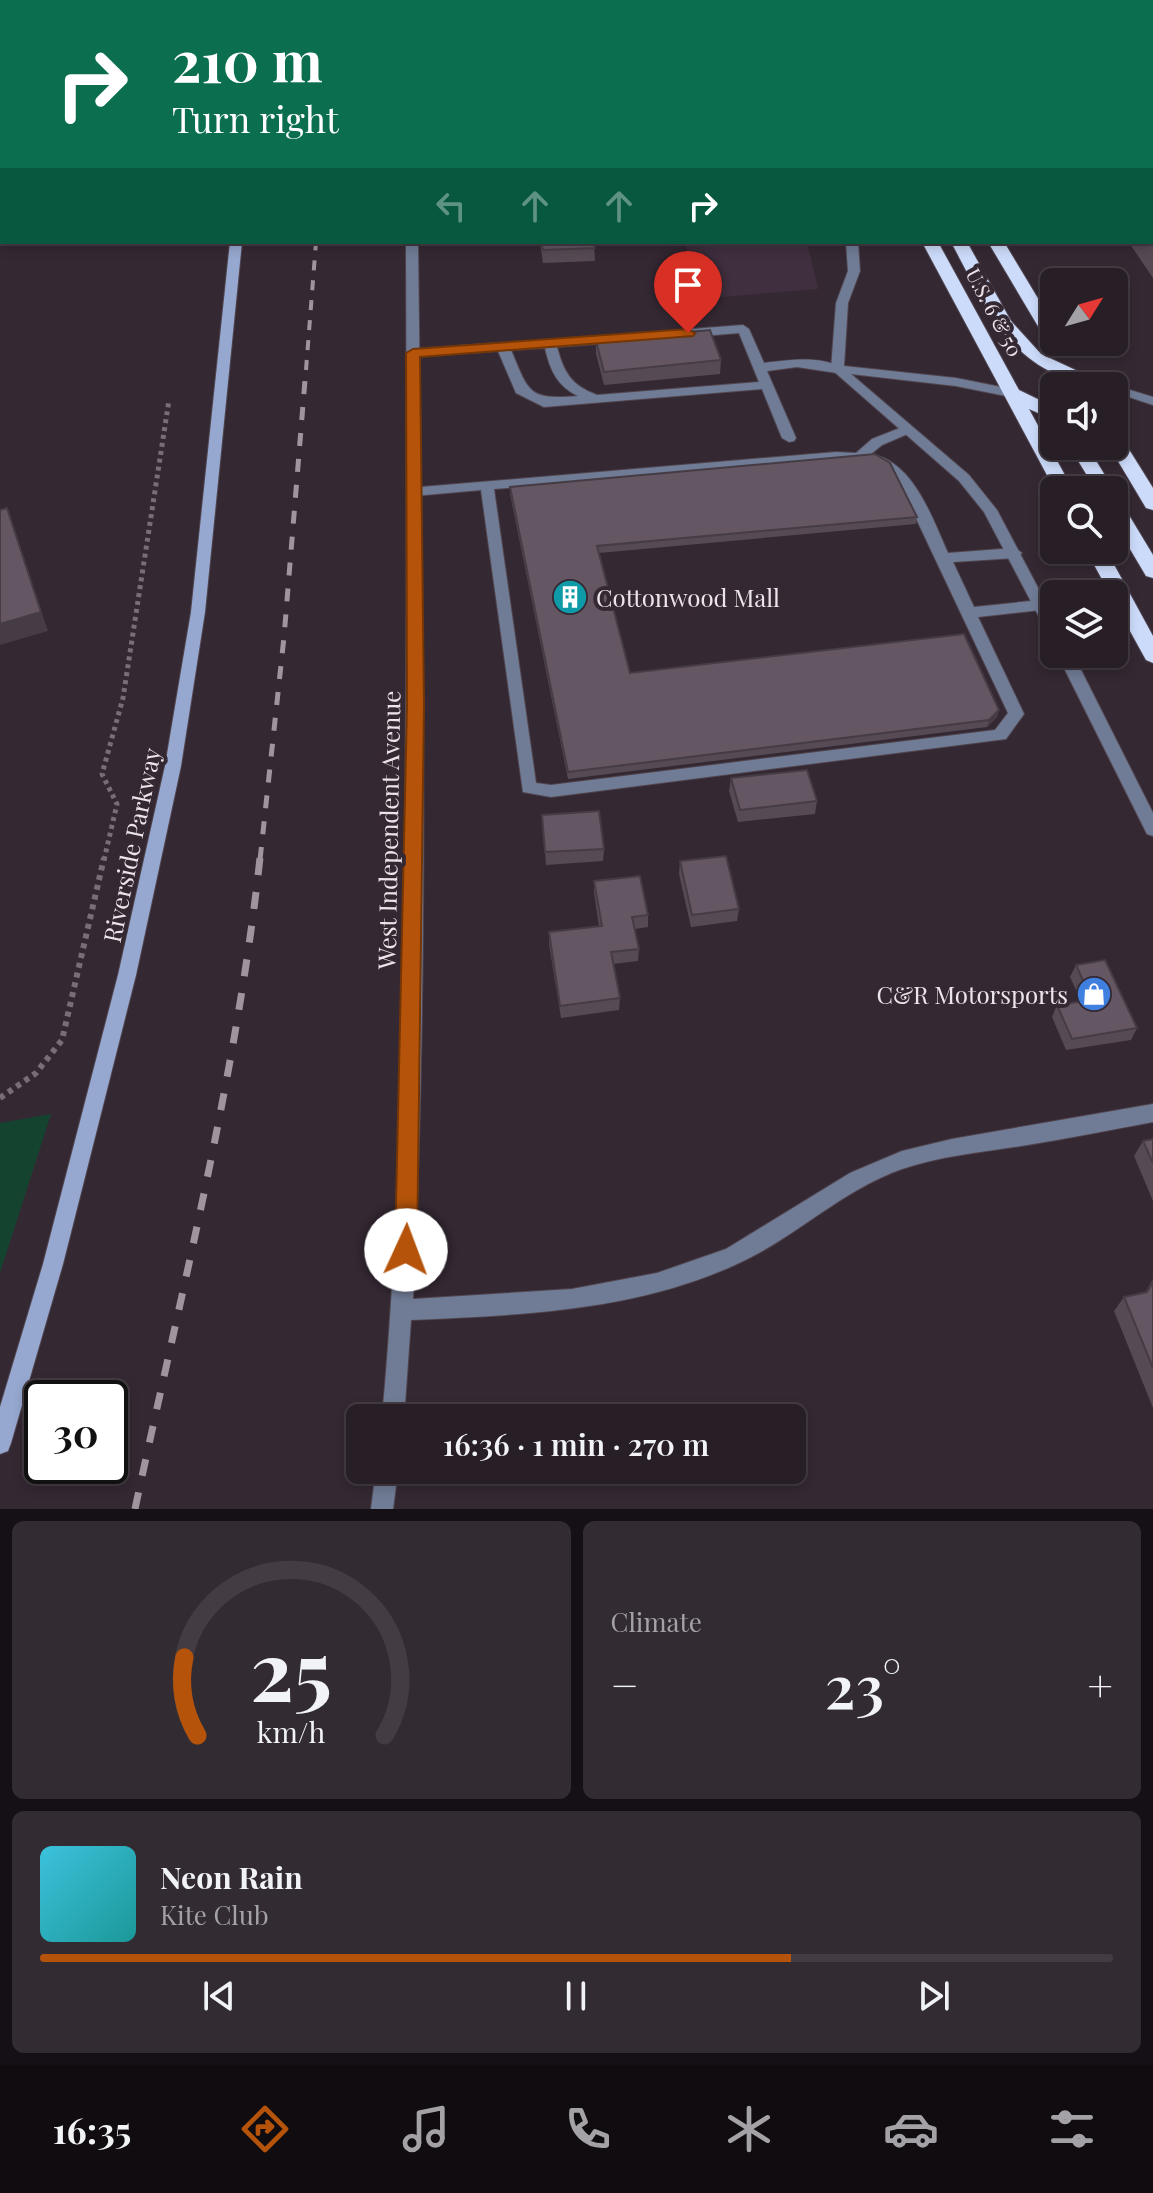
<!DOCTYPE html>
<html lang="en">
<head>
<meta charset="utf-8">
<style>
  :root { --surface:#271e26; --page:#332b32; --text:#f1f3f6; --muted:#a4a2a7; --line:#433c43; --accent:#b45309 }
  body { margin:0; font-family:"Playfair Display",serif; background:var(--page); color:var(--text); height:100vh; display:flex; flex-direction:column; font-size:30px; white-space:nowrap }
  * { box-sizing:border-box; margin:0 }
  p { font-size:26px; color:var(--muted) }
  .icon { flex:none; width:44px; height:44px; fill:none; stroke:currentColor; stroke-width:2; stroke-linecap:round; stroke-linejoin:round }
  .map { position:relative; height:1509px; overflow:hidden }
  .details { display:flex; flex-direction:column; gap:12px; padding:12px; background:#151015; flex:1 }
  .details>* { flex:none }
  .banner { position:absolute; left:0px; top:0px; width:1154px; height:244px; box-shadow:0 4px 12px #0003,0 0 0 2px var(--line); background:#0b6e4f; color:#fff; overflow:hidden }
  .needle { width:52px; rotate:53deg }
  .tools { position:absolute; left:1040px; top:268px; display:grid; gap:16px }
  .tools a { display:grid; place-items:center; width:88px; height:88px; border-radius:12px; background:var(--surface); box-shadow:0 4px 12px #0003,0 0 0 2px var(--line); font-size:40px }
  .speed { position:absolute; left:24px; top:1380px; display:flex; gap:16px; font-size:40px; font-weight:700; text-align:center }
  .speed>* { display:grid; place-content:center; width:104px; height:104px; border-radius:50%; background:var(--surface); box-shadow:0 4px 12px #0003,0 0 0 2px var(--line); line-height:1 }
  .speed .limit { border:4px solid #111; border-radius:12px; background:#fff; color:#111 }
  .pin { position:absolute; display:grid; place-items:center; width:68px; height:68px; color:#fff; margin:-82px -34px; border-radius:50% 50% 50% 0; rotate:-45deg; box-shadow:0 0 8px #0007 }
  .pin .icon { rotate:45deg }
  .me { position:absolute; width:88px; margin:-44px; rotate:2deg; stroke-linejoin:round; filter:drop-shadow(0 0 6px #0008) }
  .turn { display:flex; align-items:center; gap:28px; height:168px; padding:0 40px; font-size:36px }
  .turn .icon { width:104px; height:104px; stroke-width:2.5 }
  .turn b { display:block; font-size:56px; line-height:68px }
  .lanes { display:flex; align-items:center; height:76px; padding:0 40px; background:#0003; justify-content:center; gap:40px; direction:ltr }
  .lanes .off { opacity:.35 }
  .big { font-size:60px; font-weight:600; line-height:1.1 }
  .details .card { flex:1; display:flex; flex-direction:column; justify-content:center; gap:12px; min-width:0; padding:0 28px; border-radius:12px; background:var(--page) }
  .details .dial { align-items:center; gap:0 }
  .dial svg { height:208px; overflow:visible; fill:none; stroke:var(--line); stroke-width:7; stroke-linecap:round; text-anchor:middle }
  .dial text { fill:var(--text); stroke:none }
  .song { display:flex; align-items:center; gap:24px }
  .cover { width:96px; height:96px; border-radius:12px; background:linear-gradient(135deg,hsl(190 70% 55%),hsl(180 70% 35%)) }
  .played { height:8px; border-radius:4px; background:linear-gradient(90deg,var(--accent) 70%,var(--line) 70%) }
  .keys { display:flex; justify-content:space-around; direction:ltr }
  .heat { display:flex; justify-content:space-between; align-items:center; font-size:44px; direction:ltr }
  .details .tiles { flex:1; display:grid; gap:12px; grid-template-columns:1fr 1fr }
  .card:last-child { grid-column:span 2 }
  .trip { position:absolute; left:346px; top:1404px; width:460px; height:80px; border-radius:12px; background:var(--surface); box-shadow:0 4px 12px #0003,0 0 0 2px var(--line); font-weight:600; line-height:80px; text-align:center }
  .tabs { display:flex; height:128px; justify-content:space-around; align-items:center; background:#100c0f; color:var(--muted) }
  .tabs .icon { width:56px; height:56px }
  .tabs .active { color:var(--accent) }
  .tabs b { font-size:36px; color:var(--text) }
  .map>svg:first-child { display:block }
  .built { fill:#402f3f }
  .green { fill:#144430 }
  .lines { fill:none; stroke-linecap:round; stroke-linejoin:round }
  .service-casing { stroke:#514650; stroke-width:2 }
  .minor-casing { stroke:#514650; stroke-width:2 }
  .secondary-casing { stroke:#514650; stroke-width:2 }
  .trunk-casing { stroke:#514650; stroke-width:2 }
  .path-far1 { stroke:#796e78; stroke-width:5; stroke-dasharray:4 4; stroke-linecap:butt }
  .path { stroke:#796e78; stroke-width:6; stroke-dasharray:5 5; stroke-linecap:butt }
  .service { fill:#707c95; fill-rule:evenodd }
  .minor { fill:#707c95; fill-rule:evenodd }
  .secondary { fill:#96a8d0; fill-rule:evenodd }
  .trunk { fill:#ccdbfa; fill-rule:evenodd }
  .rail-far2 { stroke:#9f959e; stroke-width:4; stroke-dasharray:10 10; stroke-linecap:butt }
  .rail-far1 { stroke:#9f959e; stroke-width:5; stroke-dasharray:13 13; stroke-linecap:butt }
  .rail { stroke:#9f959e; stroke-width:7; stroke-dasharray:17 17; stroke-linecap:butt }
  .wall { fill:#564a54 }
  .shaded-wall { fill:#463c45 }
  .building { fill:#645662; stroke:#463c45; stroke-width:2 }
  .route { fill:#b45309; stroke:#753606; stroke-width:2 }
  .labels { text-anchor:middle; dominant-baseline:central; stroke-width:8; stroke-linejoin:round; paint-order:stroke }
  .far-street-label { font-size:20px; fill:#ece4eb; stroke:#342833 }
  .poi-label { font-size:24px; fill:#ece4eb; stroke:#342833; text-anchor:start }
  .street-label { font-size:24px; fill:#ece4eb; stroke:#342833 }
</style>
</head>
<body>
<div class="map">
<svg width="1153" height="1509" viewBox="0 0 1153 1509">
  <rect width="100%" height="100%" fill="#342833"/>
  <!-- built -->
  <polygon class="built" points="685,242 807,242 818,289 699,299"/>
  <!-- green -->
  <polygon class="green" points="51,1114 0,1273 0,1123"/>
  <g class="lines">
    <!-- service casing -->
    <g class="service-casing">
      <g id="service">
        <rect x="1152" y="201" width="1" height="6"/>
        <path d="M743 325 749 329 764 363C788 360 823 355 843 369L837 373 797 367 767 371 796 438 794 441 789 442 782 438 762 389 544 407 516 393 498 351 413 357 407 353 413 349 632 334 636 335V341L557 347C564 373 571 385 597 395L759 382 739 333 691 337 685 333 691 329ZM545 348C550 370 557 386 578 396 528 400 529 393 511 350Z"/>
        <path d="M905 426 910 427V433L882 445 871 454C914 462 932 518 948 553L1015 548 1022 553 1015 558 953 562 974 607 1041 600 1048 605 1041 610 978 617 1024 714 1006 739 551 797 523 792 481 490 414 496 407 491 409 488 836 452 856 453 872 439ZM836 460C870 463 884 461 904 493L1008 713 995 730 551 785 536 783 494 489Z"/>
      </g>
    </g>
    <!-- minor casing -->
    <g class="minor-casing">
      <g id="minor">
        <rect x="737" y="0" width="10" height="2"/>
        <path d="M406 242H418C422 594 430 948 413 1299L572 1289 657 1273 726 1249 850 1173 902 1151 952 1139 1153 1104V1122C1109 1130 1065 1139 1021 1146 982 1152 940 1156 902 1169 842 1190 796 1237 739 1263 637 1311 522 1315 411 1320L404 1418H382C398 1248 401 1077 404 906 407 685 407 463 406 242Z"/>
        <polygon points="846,242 858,242 860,271 848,303 844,366 956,378 1011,389 1017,393 1011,397 956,386 851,374 969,475 997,510 1054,618 1054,637 1047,632 984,512 959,481 831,369 836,303 848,271"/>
        <polygon points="1078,374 1153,397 1153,405 1114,392 1114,386 1092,386 1073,381 1073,375"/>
        <polygon points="1057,654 1073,654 1153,813 1153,836 1147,834"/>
        <polygon points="376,1470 398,1470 393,1509 371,1509"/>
      </g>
    </g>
    <!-- secondary casing -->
    <g class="secondary-casing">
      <g id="secondary">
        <rect x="256" y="0" width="10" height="2"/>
        <polygon points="230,242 242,242 205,612 181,766 136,975 63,1264 11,1443 8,1451 0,1454 0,1407 43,1264 118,975 165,766 191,612"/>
      </g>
    </g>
    <!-- trunk casing -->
    <g class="trunk-casing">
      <g id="trunk">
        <polygon points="798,0 812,0 813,2 799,2"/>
        <polygon points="848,0 862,0 863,2 849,2"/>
        <polygon points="922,242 938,242 1019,390 1054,407 1054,420 1029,409 1073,490 1055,490"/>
        <path d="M951 242H967L1011 321 1041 354 1084 374 1087 378 1084 382C1073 385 1065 378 1055 374 999 348 979 293 951 242Z"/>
        <polygon points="988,242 1004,242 1054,325 1054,342 1060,343 1048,343"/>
        <polygon points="1114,433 1120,435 1153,488 1153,510 1146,508 1109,446 1114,446"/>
        <polygon points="1069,446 1087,446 1114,490 1114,491 1096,490"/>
        <polygon points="1114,500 1121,502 1153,555 1153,578 1146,576 1114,522"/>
        <polygon points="1086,550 1106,550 1153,636 1153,663 1146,660 1114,602 1114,594 1110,594"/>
      </g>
    </g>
    <!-- path-far1 -->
    <polyline class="path-far1" points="104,860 117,804 102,774 123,698 169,400"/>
    <!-- path -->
    <polyline class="path" points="0,1098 36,1073 62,1040 104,858"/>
    <!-- service -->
    <use href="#service" class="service"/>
    <!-- minor -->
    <use href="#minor" class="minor"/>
    <!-- secondary -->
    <use href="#secondary" class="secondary"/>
    <!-- trunk -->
    <use href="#trunk" class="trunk"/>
    <!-- rail-far2 -->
    <polyline class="rail-far2" points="306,370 316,242"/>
    <!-- rail-far1 -->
    <polyline class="rail-far1" points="260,860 284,637 306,368"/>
    <!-- rail -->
    <path class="rail" d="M135 1509C181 1293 236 1078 260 858"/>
  </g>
  <!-- wall -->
  <g class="wall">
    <polygon points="1054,0 1122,0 1122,2 1055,2"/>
    <rect x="0" y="4" width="2" height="77"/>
    <polygon points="1153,219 1153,278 1130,244 1131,242 1152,242"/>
    <polygon points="540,242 594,242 595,261 543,263"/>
    <polygon points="596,341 721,360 720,374 604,385 596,354"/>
    <polygon points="510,487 917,517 916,524 599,553 630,673 999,710 997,717 987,727 568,779 510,494"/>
    <polygon points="731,778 817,801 815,814 738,822 729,791"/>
    <polygon points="542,815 604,849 603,861 546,865"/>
    <polygon points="680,861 739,909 737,921 691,927 679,874"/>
    <polygon points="594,881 648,915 648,927 635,929 639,949 638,961 613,964 620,998 619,1010 561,1018 549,944 549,932 599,926 594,893"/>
    <polygon points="1076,965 1137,1028 1131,1040 1066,1050 1052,1017 1057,1005 1081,1001 1070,977"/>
    <polygon points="1153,1139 1153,1201 1134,1156 1143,1141"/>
    <polygon points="1153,1279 1153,1408 1114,1311 1124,1297 1145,1293"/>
  </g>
  <!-- shaded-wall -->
  <g class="shaded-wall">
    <polygon points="7,508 48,631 0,645 0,624"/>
    <polygon points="999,710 997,717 987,727 989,720"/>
  </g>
  <!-- building -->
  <g class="building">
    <polygon points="0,4 2,4 2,38 0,44"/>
    <rect x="0" y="47" width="2" height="10"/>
    <polygon points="1152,60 1153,60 1152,116"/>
    <polygon points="1152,219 1153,219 1153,243 1152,241"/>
    <polygon points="541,242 594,242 595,248 543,250"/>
    <polygon points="710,330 721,360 604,372 596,341"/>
    <polygon points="875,454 890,463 917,517 597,546 630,673 964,634 999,710 989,720 568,772 510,487"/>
    <polygon points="7,508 41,612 0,624 0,510"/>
    <polygon points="807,770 817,801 740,810 731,778"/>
    <polygon points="599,811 604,849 545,852 542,815"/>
    <polygon points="726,856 739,909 692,915 680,861"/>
    <polygon points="640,876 648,915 632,917 639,949 611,952 620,998 560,1006 549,932 602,926 594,881"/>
    <polygon points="1105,960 1137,1028 1072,1039 1057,1005 1092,1000 1076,965"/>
    <polygon points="1153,1139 1153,1163 1143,1141"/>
    <polygon points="1153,1282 1153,1368 1124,1297 1147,1292"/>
  </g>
  <!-- route -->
  <polygon class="route" points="688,329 695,333 693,336 420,357 424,705 417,1250 414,1258 406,1261 398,1258 395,1250 407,705 406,353 413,349"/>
  <!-- icons -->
  <defs>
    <g id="building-disc" transform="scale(1.8)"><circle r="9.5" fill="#0f9aa8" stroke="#342833"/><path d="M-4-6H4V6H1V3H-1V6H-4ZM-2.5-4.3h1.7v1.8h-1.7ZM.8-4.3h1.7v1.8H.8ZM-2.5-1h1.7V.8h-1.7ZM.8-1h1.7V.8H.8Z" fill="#fff"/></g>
    <g id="shop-disc" transform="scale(1.8)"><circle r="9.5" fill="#3f7fe0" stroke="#342833"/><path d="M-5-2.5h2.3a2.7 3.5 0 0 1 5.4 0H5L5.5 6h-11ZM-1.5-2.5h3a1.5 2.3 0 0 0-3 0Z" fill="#fff"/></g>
  </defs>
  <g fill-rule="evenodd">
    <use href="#building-disc" x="570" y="597"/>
    <use href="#shop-disc" x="1094" y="994"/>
  </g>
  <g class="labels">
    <!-- far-street labels -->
    <g class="far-street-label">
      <text transform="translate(995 312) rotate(62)">U.S. 6 &amp; 50</text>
    </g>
    <!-- poi labels -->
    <g class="poi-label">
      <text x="596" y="597">Cottonwood Mall</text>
      <text x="1068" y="994" text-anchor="end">C&amp;R Motorsports</text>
    </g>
    <!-- street labels -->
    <g class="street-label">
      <text transform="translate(388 830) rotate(-89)">West Independent Avenue</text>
      <text transform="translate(131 845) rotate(-78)">Riverside Parkway</text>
    </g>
  </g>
</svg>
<div class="tools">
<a><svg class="needle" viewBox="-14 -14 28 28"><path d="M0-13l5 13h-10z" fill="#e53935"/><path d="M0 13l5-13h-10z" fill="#a4a2a7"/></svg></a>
<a><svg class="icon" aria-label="sound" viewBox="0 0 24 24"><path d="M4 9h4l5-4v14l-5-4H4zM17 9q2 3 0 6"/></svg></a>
<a><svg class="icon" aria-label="search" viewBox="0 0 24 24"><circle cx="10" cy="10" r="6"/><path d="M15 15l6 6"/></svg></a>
<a><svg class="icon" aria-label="layers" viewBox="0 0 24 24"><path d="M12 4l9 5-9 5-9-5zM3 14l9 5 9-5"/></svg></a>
</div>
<div class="speed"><div class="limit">30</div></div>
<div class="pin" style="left:688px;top:333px;background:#d93025"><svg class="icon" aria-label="arrive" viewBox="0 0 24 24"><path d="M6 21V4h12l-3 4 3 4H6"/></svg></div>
<svg class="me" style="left:406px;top:1250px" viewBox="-20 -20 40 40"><circle r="19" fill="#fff"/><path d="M0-13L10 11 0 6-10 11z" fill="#b45309"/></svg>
<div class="trip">16:36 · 1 min · 270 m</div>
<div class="banner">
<div class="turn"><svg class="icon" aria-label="right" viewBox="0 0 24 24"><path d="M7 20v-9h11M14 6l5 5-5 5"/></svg><div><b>210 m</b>Turn right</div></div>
<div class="lanes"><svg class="icon off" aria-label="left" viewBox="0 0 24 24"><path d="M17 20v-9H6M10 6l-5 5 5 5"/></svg><svg class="icon off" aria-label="ahead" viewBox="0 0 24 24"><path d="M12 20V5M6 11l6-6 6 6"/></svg><svg class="icon off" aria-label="ahead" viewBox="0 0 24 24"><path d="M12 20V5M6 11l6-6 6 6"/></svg><svg class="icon" aria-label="right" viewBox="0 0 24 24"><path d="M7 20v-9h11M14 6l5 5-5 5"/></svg></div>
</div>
</div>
<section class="details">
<div class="tiles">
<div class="card dial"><svg viewBox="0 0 100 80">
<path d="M14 69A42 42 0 1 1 86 69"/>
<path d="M14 69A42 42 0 0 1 9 39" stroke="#b45309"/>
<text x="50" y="56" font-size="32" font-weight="700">25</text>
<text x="50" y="72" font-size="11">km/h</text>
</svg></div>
<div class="card"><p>Climate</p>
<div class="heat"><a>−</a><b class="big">23°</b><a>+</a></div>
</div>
<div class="card">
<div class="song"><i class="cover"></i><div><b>Neon Rain</b><p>Kite Club</p></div></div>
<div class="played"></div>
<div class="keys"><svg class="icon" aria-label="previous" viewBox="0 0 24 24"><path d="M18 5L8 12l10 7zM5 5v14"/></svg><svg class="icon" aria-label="pause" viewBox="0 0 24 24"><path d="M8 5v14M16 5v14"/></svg><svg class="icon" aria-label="next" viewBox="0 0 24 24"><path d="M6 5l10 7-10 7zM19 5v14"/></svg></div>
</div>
</div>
</section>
<nav class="tabs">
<b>16:35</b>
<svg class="icon active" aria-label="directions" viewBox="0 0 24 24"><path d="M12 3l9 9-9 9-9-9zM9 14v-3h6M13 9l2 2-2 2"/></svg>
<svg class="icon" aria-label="music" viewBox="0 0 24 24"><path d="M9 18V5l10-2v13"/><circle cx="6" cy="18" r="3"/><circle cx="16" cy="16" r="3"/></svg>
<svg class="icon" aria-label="phone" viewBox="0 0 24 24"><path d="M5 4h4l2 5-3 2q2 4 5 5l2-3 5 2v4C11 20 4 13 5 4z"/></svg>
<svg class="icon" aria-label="climate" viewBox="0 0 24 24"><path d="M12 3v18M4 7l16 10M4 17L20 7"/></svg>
<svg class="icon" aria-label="car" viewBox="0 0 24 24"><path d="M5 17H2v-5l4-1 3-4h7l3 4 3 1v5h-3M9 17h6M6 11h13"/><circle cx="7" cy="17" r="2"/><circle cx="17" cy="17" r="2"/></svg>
<svg class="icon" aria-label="filters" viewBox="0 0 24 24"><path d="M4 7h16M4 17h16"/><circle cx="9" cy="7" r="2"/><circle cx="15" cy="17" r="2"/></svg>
</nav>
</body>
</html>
